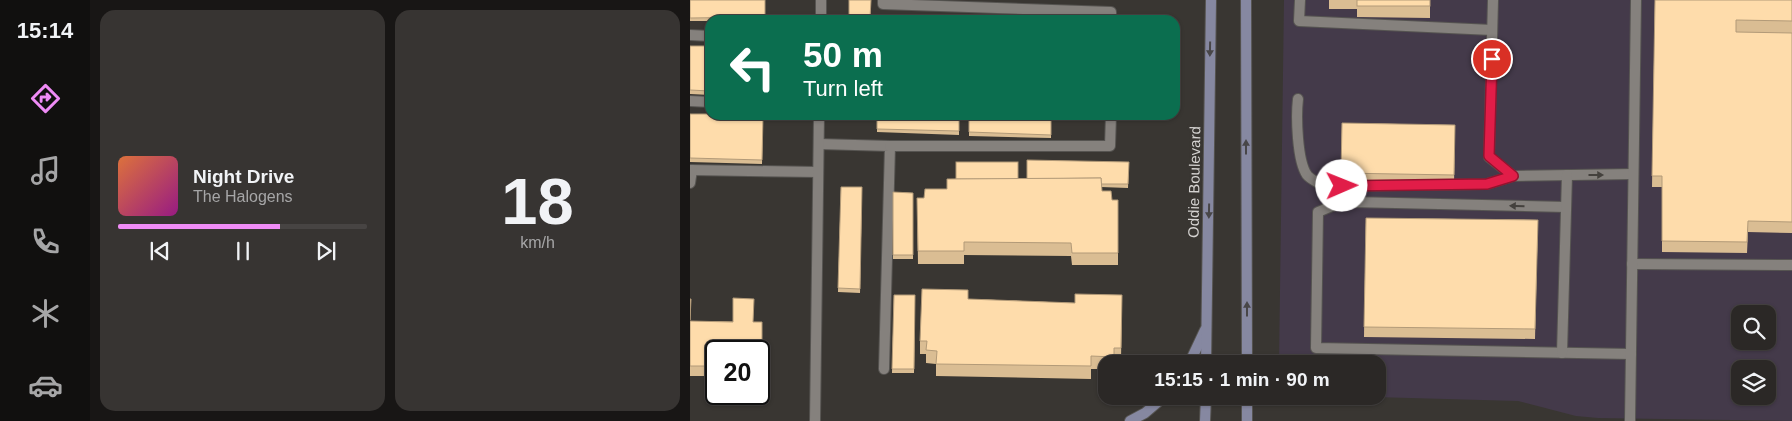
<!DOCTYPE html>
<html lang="en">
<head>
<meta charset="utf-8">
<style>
  :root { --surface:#2b2826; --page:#373432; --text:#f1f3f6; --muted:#a6a6a7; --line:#474443; --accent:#ef8bf6 }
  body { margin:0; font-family:Arial,sans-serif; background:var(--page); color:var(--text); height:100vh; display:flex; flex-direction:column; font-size:19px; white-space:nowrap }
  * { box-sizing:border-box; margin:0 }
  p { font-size:16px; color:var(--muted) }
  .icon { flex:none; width:28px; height:28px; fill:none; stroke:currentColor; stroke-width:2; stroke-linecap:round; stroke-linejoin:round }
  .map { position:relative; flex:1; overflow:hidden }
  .details { display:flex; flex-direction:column; gap:10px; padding:10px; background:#181615; width:600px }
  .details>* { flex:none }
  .guide { position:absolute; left:15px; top:15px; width:475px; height:105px; border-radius:15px; box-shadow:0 1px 4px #0004,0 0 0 1px var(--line); background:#0b6e4f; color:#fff; overflow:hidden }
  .fabs { position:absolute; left:1041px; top:305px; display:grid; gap:10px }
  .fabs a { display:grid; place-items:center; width:45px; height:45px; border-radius:10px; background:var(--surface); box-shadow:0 1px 4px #0004,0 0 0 1px var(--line); font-size:25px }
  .speed { position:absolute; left:15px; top:340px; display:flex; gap:10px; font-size:25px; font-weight:700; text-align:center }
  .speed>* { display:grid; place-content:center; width:65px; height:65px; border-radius:50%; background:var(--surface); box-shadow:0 1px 4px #0004,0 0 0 1px var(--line); line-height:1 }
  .speed .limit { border:2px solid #111; border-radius:8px; background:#fff; color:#111 }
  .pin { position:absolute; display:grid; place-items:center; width:42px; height:42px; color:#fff; margin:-21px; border:2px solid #fff; border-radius:50%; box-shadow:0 1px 5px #0007 }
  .me { position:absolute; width:55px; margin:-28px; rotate:89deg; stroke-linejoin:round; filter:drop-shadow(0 0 4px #0008) }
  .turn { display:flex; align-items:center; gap:18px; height:105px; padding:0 15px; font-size:22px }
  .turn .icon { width:65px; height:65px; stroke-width:2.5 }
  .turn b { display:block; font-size:35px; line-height:42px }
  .details .card { flex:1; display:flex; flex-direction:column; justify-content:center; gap:8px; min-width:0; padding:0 18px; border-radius:15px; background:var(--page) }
  .details .dial { align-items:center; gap:0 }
  .dial b { font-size:65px; line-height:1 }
  .song { display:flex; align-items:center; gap:15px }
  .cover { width:60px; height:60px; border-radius:8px; background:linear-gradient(135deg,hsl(20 70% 55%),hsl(310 70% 35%)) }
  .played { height:5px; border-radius:2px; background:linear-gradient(90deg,var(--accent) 65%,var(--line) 65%) }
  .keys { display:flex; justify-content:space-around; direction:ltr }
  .details .tiles { flex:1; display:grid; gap:10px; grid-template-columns:repeat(2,1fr) }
  .trip { position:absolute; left:408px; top:355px; width:288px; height:50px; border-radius:15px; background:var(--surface); box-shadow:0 1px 4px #0004,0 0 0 1px var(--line); font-weight:700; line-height:50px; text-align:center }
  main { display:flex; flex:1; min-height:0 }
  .menu { display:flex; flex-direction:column; width:90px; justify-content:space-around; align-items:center; background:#11100f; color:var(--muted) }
  .menu .icon { width:35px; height:35px }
  .menu .current { color:var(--accent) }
  .menu b { font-size:22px; color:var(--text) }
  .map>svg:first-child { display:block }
  .commercial { fill:#443a4a; fill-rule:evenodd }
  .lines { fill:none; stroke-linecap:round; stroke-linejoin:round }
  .service-casing { stroke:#565451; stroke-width:12 }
  .secondary-casing { stroke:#565451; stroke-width:12 }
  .service { stroke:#85817d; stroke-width:10 }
  .secondary { stroke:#8688a1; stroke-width:10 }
  .wall { fill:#dabd93 }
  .building { fill:#fedcab; stroke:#b29a78 }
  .oneway { fill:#484648 }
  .oneway2 { fill:#44413d }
  .route-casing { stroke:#92132f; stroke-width:12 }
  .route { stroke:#e11d48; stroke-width:9 }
  .labels { text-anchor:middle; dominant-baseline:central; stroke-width:5; stroke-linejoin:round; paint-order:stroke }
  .street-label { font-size:15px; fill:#d5d3d1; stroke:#393632 }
</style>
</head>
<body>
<main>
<nav class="menu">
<b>15:14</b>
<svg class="icon current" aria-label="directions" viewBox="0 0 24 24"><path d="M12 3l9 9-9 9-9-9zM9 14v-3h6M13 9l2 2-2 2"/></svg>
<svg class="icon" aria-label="music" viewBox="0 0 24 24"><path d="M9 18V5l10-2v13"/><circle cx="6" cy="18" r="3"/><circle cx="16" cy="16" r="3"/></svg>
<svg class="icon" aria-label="phone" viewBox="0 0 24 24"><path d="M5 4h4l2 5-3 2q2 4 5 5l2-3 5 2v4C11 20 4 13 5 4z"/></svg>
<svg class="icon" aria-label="climate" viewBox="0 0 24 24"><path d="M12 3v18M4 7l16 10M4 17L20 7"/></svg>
<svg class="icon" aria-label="car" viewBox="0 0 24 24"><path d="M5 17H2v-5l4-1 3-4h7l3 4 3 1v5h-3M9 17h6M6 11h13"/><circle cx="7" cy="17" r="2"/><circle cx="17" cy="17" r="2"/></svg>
</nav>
<section class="details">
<div class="tiles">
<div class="card">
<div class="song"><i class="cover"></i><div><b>Night Drive</b><p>The Halogens</p></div></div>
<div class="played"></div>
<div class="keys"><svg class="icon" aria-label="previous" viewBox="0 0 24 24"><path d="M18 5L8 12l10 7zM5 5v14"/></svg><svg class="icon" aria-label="pause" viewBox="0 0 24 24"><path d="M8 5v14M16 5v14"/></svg><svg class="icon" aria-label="next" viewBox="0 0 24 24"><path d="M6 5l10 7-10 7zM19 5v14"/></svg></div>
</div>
<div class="card dial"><b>18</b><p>km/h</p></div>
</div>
</section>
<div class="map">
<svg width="1102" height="421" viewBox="0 0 1102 421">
  <rect width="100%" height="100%" fill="#393632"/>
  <!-- commercial -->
  <path class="commercial" d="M594 0H1102V421L908 418 886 416 828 401 648 396H686V364H589ZM1050 314H1078V341H1050ZM1050 369H1078V396H1050Z"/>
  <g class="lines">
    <!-- service casing -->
    <g class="service-casing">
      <g id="service">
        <polyline points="193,0 193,4 421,12 421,20"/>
        <polyline points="610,0 609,21 802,30"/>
        <polyline points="803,0 799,157 823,176"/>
        <polyline points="131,20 131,0"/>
        <polyline points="0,35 20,36"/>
        <path d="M608 99C606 116 607 161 617 175 620 179 629 183 633 186L797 184 823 176 943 174"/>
        <polyline points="0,101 20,102"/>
        <polyline points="129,144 200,146 194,369"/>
        <polyline points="200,146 420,146 421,115"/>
        <polyline points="0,170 128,172"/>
        <polyline points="0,183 2,170"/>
        <polyline points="876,207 662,202 647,204 628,212 626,348 941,354"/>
        <polyline points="942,264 1102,265"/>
        <polyline points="872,353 877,175"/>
        <polyline points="125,421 129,115"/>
        <polyline points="940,421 946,0"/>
      </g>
    </g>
    <!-- secondary casing -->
    <g class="secondary-casing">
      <g id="secondary">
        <polyline points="556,0 557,364"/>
        <polyline points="499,364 515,330"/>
        <polyline points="516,364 521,0"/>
        <polyline points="440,421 455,413 475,396"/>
        <polyline points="515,421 516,396"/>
        <polyline points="557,421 557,396"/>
      </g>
    </g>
    <!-- service -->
    <use href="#service" class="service"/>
    <!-- secondary -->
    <use href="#secondary" class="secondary"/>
  </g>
  <!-- wall -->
  <g class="wall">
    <polygon points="0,0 75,0 75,20 20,20 20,21 0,21"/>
    <polygon points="159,0 181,0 180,20 159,20"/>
    <polygon points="639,0 740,0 740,18 667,17 667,9 639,9"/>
    <polygon points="965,0 1102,0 1102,233 1058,232 1057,253 972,252 972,187 962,187"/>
    <polygon points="0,46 20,46 20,95 0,94"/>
    <polygon points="0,114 73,116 72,164 0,162"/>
    <polygon points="269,115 269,135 187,132 187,129"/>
    <polygon points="279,115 361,115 361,138 279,136"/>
    <polygon points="652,123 765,125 764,184 651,182"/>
    <polygon points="439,162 438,188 411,187 412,191 422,200 428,200 428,265 382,265 381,256 274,255 274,264 228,264 227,198 234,198 257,189 328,179 337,179"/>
    <polygon points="151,187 172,187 170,293 148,292"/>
    <polygon points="203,192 223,193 223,259 203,259"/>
    <polygon points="676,218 848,220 845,339 674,337"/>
    <polygon points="204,295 225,295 224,373 202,373"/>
    <polygon points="432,295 431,361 424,361 424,364 416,364 416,369 401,369 401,379 246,376 246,364 236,363 236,354 230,354 230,341 278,299 385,303"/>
    <polygon points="0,299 0,321 72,322 72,363 69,363 69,351 26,351 26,376 0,376"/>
  </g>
  <!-- building -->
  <g class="building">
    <polygon points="0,0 75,0 75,17 0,18"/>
    <polygon points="159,0 181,0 180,18 159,18"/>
    <rect x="667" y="0" width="73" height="6"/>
    <polygon points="965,0 1102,0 1102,21 1046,20 1046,32 1102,33 1102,222 1058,221 1057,242 972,241 972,176 962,176"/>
    <polygon points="0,46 20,46 20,91 0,90"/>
    <polygon points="0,114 20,114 20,115 73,116 72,160 0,158"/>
    <polygon points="187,115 269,115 269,131 187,129"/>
    <polygon points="279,115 361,115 361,135 279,132"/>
    <polygon points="652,123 765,125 764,175 651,173"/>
    <polygon points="337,160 439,162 438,184 411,184 411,178 337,179"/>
    <rect x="266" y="162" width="62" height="17"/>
    <polygon points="411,178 412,191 421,191 422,200 428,200 428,253 382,253 381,243 274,242 274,251 228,251 227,198 234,198 235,189 257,189 257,179"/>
    <polygon points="151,187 172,187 170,289 148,288"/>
    <polygon points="203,192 223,193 223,255 203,255"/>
    <polygon points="676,218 848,220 845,329 674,327"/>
    <polygon points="232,289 278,290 278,299 385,303 385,294 432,295 431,348 424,348 424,357 401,356 401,366 246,364 247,351 236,350 237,341 230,341"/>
    <polygon points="204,295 225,295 224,369 202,369"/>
    <polygon points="43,298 64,299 63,322 72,322 72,354 69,354 69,351 26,351 26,366 0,366 0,321 43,322"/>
    <polygon points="0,299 1,299 0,320"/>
  </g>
  <!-- one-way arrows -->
  <defs><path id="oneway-solid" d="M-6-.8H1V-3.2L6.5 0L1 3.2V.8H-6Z" transform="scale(1.25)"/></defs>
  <g class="oneway">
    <use href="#oneway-solid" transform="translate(520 49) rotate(91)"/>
    <use href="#oneway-solid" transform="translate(556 147) rotate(-90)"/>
    <use href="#oneway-solid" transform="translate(519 211) rotate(91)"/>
    <use href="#oneway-solid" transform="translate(557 309) rotate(-90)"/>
  </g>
  <g class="oneway2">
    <use href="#oneway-solid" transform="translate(906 175)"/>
    <use href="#oneway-solid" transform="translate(827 206) rotate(-178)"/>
  </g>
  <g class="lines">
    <!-- route casing -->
    <g class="route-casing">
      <polyline id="route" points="652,186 797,184 823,176 799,156 802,59"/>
    </g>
    <!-- route -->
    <use href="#route" class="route"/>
  </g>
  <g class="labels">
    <!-- street labels -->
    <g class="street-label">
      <text transform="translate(504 182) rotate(-89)">Oddie Boulevard</text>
    </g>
  </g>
</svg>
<div class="fabs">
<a><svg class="icon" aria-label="search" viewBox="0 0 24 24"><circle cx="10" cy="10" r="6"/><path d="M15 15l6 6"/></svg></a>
<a><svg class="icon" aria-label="layers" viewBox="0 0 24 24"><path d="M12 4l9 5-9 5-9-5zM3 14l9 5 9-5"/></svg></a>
</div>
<div class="speed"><div class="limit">20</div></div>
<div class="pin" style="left:802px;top:59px;background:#d93025"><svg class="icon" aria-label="arrive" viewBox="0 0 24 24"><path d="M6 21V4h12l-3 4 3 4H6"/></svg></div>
<svg class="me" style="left:652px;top:186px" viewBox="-20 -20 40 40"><circle r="19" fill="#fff"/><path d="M0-13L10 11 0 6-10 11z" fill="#e11d48"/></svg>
<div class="trip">15:15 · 1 min · 90 m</div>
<div class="guide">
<div class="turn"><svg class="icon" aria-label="left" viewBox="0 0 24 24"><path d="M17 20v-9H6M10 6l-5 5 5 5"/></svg><div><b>50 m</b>Turn left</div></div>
</div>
</div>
</main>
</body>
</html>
